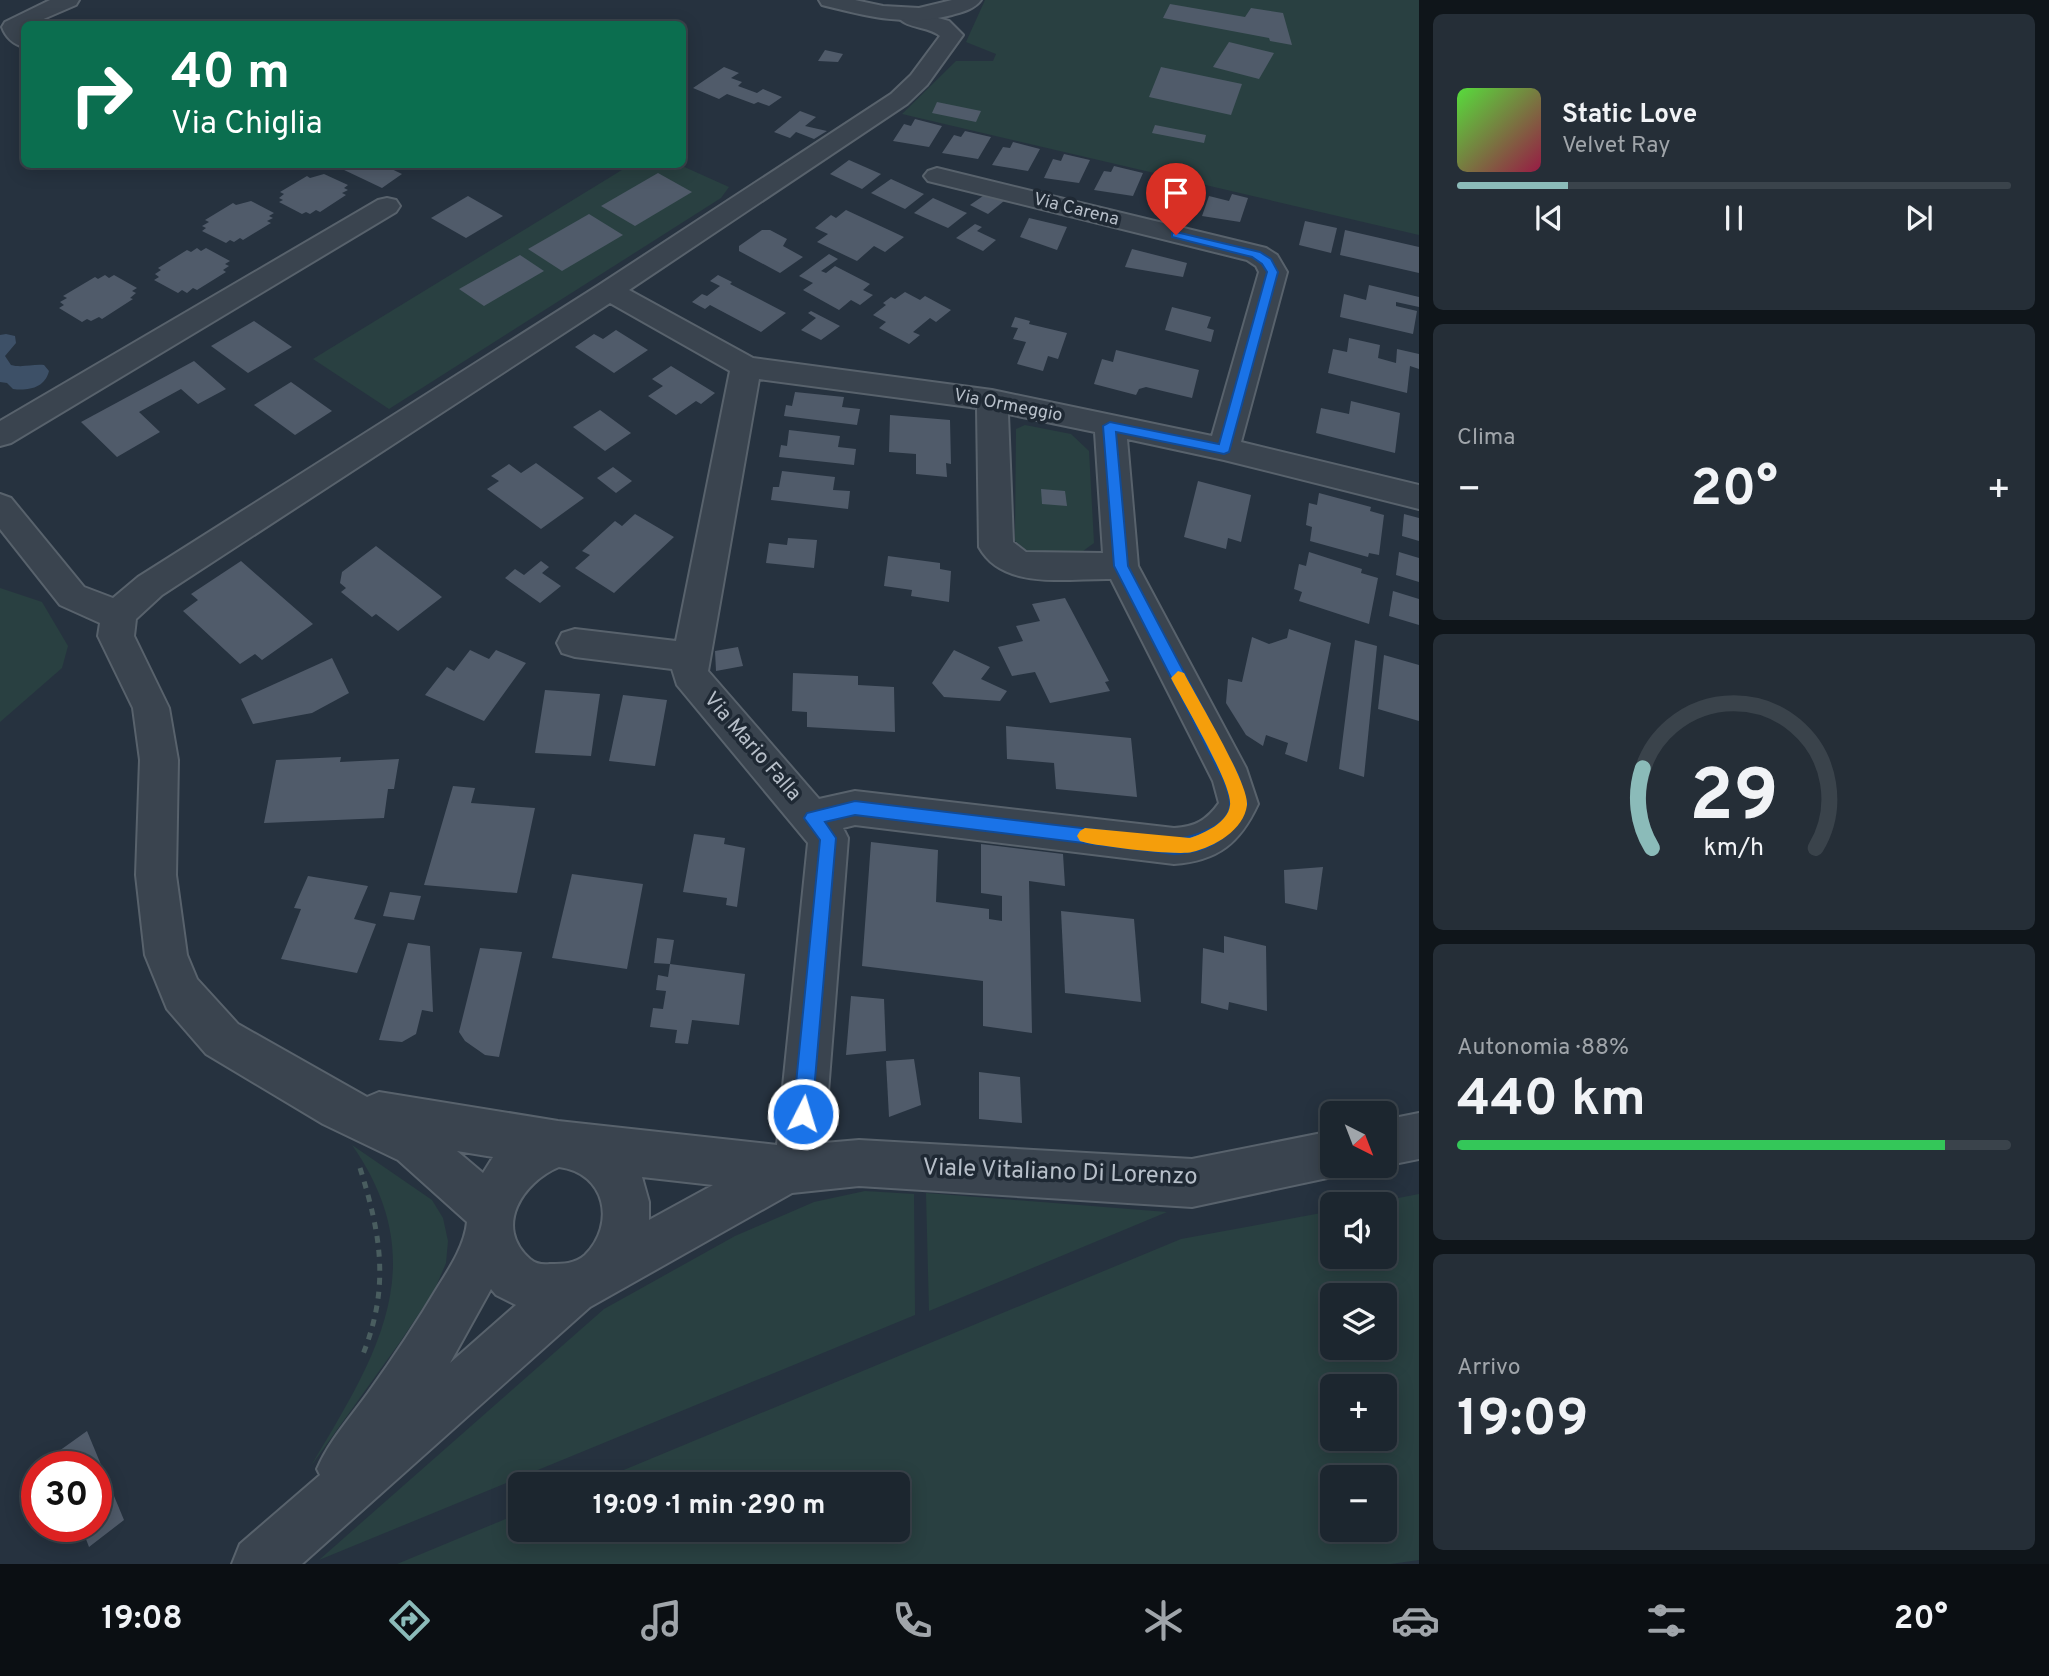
<!DOCTYPE html>
<html lang="it">
<head>
<meta charset="utf-8">
<style>
  :root { --surface:#1c262f; --page:#252e37; --text:#f1f3f6; --muted:#a0a5aa; --line:#3a434b; --accent:#8bbbb9 }
  body { margin:0; font-family:Overpass,sans-serif; background:var(--page); color:var(--text); height:100vh; display:flex; flex-direction:column; font-size:26px; white-space:nowrap }
  * { box-sizing:border-box; margin:0 }
  p { font-size:23px; color:var(--muted) }
  .icon { flex:none; width:38px; height:38px; fill:none; stroke:currentColor; stroke-width:2; stroke-linecap:round; stroke-linejoin:round }
  .map { position:relative; flex:1; overflow:hidden }
  .sheet { display:flex; flex-direction:column; gap:14px; padding:14px; background:#0f151a; width:630px }
  .sheet>* { flex:none }
  .hud { position:absolute; left:21px; top:21px; width:665px; height:147px; border-radius:10px; box-shadow:0 4px 18px #0003,0 0 0 2px var(--line); background:#0b6e4f; color:#fff; overflow:hidden }
  .needle { width:46px; rotate:138deg }
  .buttons { position:absolute; left:1320px; top:1101px; display:grid; gap:14px }
  .buttons a { display:grid; place-items:center; width:77px; height:77px; border-radius:10px; background:var(--surface); box-shadow:0 4px 18px #0003,0 0 0 2px var(--line); font-size:35px }
  .speed { position:absolute; left:21px; top:1451px; display:flex; gap:14px; font-size:35px; font-weight:700; text-align:center }
  .speed>* { display:grid; place-content:center; width:91px; height:91px; border-radius:50%; background:var(--surface); box-shadow:0 4px 18px #0003,0 0 0 2px var(--line); line-height:1 }
  .speed .limit { border:10px solid #d22; background:#fff; color:#111 }
  .pin { position:absolute; display:grid; place-items:center; width:60px; height:60px; color:#fff; margin:-72px -30px; border-radius:50% 50% 50% 0; rotate:-45deg; box-shadow:0 0 7px #0007 }
  .pin .icon { rotate:45deg }
  .me { position:absolute; width:77px; margin:-38px; rotate:5deg; stroke-linejoin:round; filter:drop-shadow(0 0 5px #0008) }
  .turn { display:flex; align-items:center; gap:24px; height:147px; padding:0 35px; font-size:32px }
  .turn .icon { width:91px; height:91px; stroke-width:2.5 }
  .turn b { display:block; font-size:49px; line-height:60px }
  .big { font-size:52px; font-weight:700; line-height:1.1 }
  .sheet .tile { flex:1; display:flex; flex-direction:column; justify-content:center; gap:10px; min-width:0; padding:0 24px; border-radius:10px; background:var(--page) }
  .sheet .dial { align-items:center; gap:0 }
  .dial svg { height:182px; overflow:visible; fill:none; stroke:var(--line); stroke-width:7; stroke-linecap:round; text-anchor:middle }
  .dial text { fill:var(--text); stroke:none }
  .song { display:flex; align-items:center; gap:21px }
  .cover { width:84px; height:84px; border-radius:10px; background:linear-gradient(135deg,hsl(110 70% 55%),hsl(340 70% 35%)) }
  .played { height:7px; border-radius:4px; background:linear-gradient(90deg,var(--accent) 20%,var(--line) 20%) }
  .keys { display:flex; justify-content:space-around; direction:ltr }
  .heat { display:flex; justify-content:space-between; align-items:center; font-size:38px; direction:ltr }
  .charge { height:10px; border-radius:5px; background:linear-gradient(90deg,#34c759 88%,var(--line) 0) }
  .trip { position:absolute; left:508px; top:1472px; width:402px; height:70px; border-radius:10px; background:var(--surface); box-shadow:0 4px 18px #0003,0 0 0 2px var(--line); font-weight:700; line-height:70px; text-align:center }
  .menu { display:flex; height:112px; justify-content:space-around; align-items:center; background:#0b0f13; color:var(--muted) }
  .menu .icon { width:49px; height:49px }
  .menu .on { color:var(--accent) }
  .menu b { font-size:32px; color:var(--text) }
  main { display:flex; flex:1; min-height:0 }
  .map>svg:first-child { display:block }
  .green { fill:#294041; fill-rule:evenodd }
  .water { fill:#3d5067 }
  .building { fill:#505b6a }
  .lines { fill:none; stroke-linecap:round; stroke-linejoin:round }
  .minor-casing { stroke:#58626c; stroke-width:4 }
  .tertiary-casing { stroke:#58626c; stroke-width:4 }
  .path { stroke:#495d5f; stroke-width:5; stroke-dasharray:7 7; stroke-linecap:butt }
  .minor { fill:#3a444f; fill-rule:evenodd }
  .tertiary { fill:#3a444f; fill-rule:evenodd }
  .route { fill:#1a73e8; stroke:#114b97; stroke-width:2 }
  .slow { fill:#f59e0b }
  .labels { text-anchor:middle; dominant-baseline:central; stroke-width:7; stroke-linejoin:round; paint-order:stroke }
  .far-street-label { font-size:18px; fill:#b7bfc9; stroke:#1f2934 }
  .street-label { font-size:21px; fill:#b7bfc9; stroke:#1f2934 }
  .near-street-label { font-size:24px; fill:#b7bfc9; stroke:#1f2934 }
</style>
</head>
<body>
<main>
<div class="map">
<svg width="1419" height="1564" viewBox="0 0 1419 1564">
  <rect width="100%" height="100%" fill="#26323f"/>
  <!-- green -->
  <g class="green">
    <polygon points="985,0 1419,0 1419,235 902,114 956,61 993,61 996,54 966,42"/>
    <polygon points="630,165 680,165 729,187 721,198 389,409 313,359"/>
    <polygon points="1025,425 1071,434 1089,451 1094,543 1083,551 1076,552 1027,551 1015,541 1016,429"/>
    <polygon points="0,588 42,602 68,646 62,668 0,722"/>
    <path d="M352 1145 432 1200 443 1218 448 1241 446 1263 434 1291 400 1342 311 1466C375 1358 436 1265 352 1145Z"/>
    <polygon points="865,1191 914,1194 915,1315 319,1560 604,1309 735,1236 814,1202"/>
    <polygon points="926,1193 1167,1212 929,1311"/>
    <path d="M1419 1194V1560L1391 1564H397L520 1513V1530H898V1484H590L1181 1239 1332 1211V1256H1384V1204H1367ZM1332 1295H1384V1348H1332ZM1332 1386H1384V1438H1332ZM1384 1477V1530H1332V1477Z"/>
  </g>
  <!-- water -->
  <path class="water" d="M6 334 15 336 16 343 5 356 11 365C22 368 32 364 44 365L49 371C45 388 28 391 13 389L7 383 0 382V335Z"/>
  <!-- building -->
  <g class="building">
    <polygon points="1170,4 1245,17 1251,8 1283,13 1292,45 1270,41 1269,38 1163,18"/>
    <polygon points="1229,42 1274,53 1259,79 1213,67"/>
    <polygon points="825,50 843,54 838,62 818,61"/>
    <polygon points="724,67 739,73 731,78 742,82 738,86 757,93 763,89 782,97 769,106 758,102 754,104 727,94 719,99 693,88"/>
    <polygon points="1161,67 1242,84 1231,115 1149,97"/>
    <polygon points="937,102 981,111 976,122 932,113"/>
    <polygon points="800,111 816,117 805,126 827,131 814,139 796,132 790,138 774,132"/>
    <polygon points="915,119 942,126 929,147 893,141 904,124 911,126"/>
    <polygon points="1155,125 1206,135 1204,143 1152,133"/>
    <polygon points="965,131 991,137 978,159 942,153 954,135 961,137"/>
    <polygon points="1013,142 1040,149 1028,171 992,165 1003,147 1010,148"/>
    <polygon points="1064,154 1090,160 1079,183 1044,178 1053,159 1061,161"/>
    <polygon points="849,160 881,174 862,189 830,174"/>
    <polygon points="349,164 381,164 402,174 382,188 342,169"/>
    <polygon points="1114,166 1143,173 1133,196 1094,190 1104,171 1111,172"/>
    <polygon points="658,173 692,192 635,226 601,206"/>
    <polygon points="324,174 348,185 344,188 348,190 342,193 346,195 320,212 316,210 310,214 306,212 302,214 279,202 283,200 279,198 284,194 280,192 307,176 310,178"/>
    <polygon points="1164,178 1194,185 1185,209 1148,203 1156,183 1161,184"/>
    <polygon points="891,179 924,194 905,209 871,193"/>
    <polygon points="1232,194 1248,198 1240,222 1202,216 1209,196 1229,201"/>
    <polygon points="468,196 503,216 466,238 431,218"/>
    <polygon points="983,196 1004,201 988,214 970,205"/>
    <polygon points="933,198 967,213 948,228 914,213"/>
    <polygon points="251,201 274,213 269,216 273,218 267,221 271,223 243,240 240,238 234,242 230,240 226,243 202,231 206,228 202,226 209,222 205,220 233,203 236,205"/>
    <polygon points="846,210 904,237 885,252 874,246 857,261 817,242 828,234 815,228 831,215 836,218"/>
    <polygon points="589,214 623,235 562,271 528,249"/>
    <polygon points="1029,218 1067,227 1057,250 1020,237"/>
    <polygon points="1305,221 1337,228 1331,253 1299,245"/>
    <polygon points="975,224 982,227 977,231 996,240 983,251 956,238"/>
    <polygon points="762,230 770,230 787,239 783,246 803,257 780,273 739,251 739,246"/>
    <polygon points="1345,230 1419,247 1419,273 1340,255"/>
    <polygon points="197,248 201,251 206,248 230,261 225,264 229,266 223,270 226,272 197,290 193,288 187,293 182,290 178,293 154,280 159,277 155,274 161,270 158,268 187,250 191,252"/>
    <polygon points="1132,249 1187,263 1183,277 1125,267"/>
    <polygon points="829,254 838,259 821,271 826,273 835,266 870,284 863,290 873,295 860,305 851,300 839,310 803,290 813,283 799,276"/>
    <polygon points="520,255 544,271 484,306 459,289"/>
    <polygon points="105,275 109,278 114,275 137,288 132,291 136,293 130,298 133,299 102,319 99,317 91,321 87,319 82,322 59,308 64,305 60,302 67,298 63,296 95,277 98,279"/>
    <polygon points="718,275 732,282 730,284 786,313 761,332 710,305 705,309 692,302 702,294 707,296 720,286 710,281"/>
    <polygon points="1369,285 1419,297 1419,307 1396,302 1396,306 1417,311 1413,334 1340,317 1344,294 1366,300"/>
    <polygon points="905,292 920,300 925,296 951,310 936,322 930,318 913,332 920,335 909,344 879,328 886,322 873,315 886,305 883,303 891,297 895,299"/>
    <polygon points="1172,307 1211,317 1207,328 1214,330 1211,342 1165,330"/>
    <polygon points="811,311 840,326 821,340 801,330 816,318 808,313"/>
    <polygon points="1015,317 1030,321 1029,324 1067,333 1058,359 1048,356 1043,371 1017,364 1026,342 1013,339 1018,328 1011,327"/>
    <polygon points="254,321 292,347 248,373 211,346"/>
    <polygon points="616,330 648,350 614,373 575,347 594,334 603,339"/>
    <polygon points="1349,338 1380,345 1378,358 1396,363 1397,349 1419,354 1419,369 1410,366 1407,393 1328,373 1333,349 1347,352"/>
    <polygon points="1116,350 1199,370 1192,398 1146,387 1139,389 1136,395 1094,384 1102,359 1113,362"/>
    <polygon points="194,361 226,389 198,404 181,389 139,412 160,432 117,457 81,422"/>
    <polygon points="671,366 715,393 701,404 696,401 676,415 648,396 663,386 652,379"/>
    <polygon points="291,382 332,411 295,435 254,405"/>
    <polygon points="795,392 844,397 842,407 860,409 857,425 784,416 786,405 792,406"/>
    <polygon points="1351,401 1400,413 1395,453 1316,433 1321,408 1349,414"/>
    <polygon points="600,410 631,433 605,451 573,427"/>
    <polygon points="890,415 950,420 951,464 946,463 947,477 916,474 916,454 889,452"/>
    <polygon points="789,430 840,436 838,447 856,449 854,465 779,457 781,445 787,446"/>
    <polygon points="536,463 584,498 541,529 487,489 499,481 491,476 509,464 521,473"/>
    <polygon points="613,467 632,481 616,493 597,478"/>
    <polygon points="782,471 835,477 833,490 850,491 848,509 771,500 773,487 779,487"/>
    <polygon points="1198,481 1251,495 1241,542 1228,538 1226,549 1184,537"/>
    <polygon points="1041,489 1065,491 1067,506 1042,504"/>
    <polygon points="1319,493 1371,507 1370,511 1384,515 1379,555 1369,553 1368,557 1310,541 1312,527 1306,525 1309,503 1317,505"/>
    <polygon points="635,514 674,537 614,593 575,568 590,555 582,551 615,521 622,526"/>
    <polygon points="1404,514 1419,518 1419,541 1402,536"/>
    <polygon points="788,538 817,540 814,568 766,563 769,543 787,545"/>
    <polygon points="376,546 442,597 398,631 376,614 372,617 341,592 346,588 340,583 342,572"/>
    <polygon points="1309,552 1362,569 1361,573 1378,578 1369,624 1299,601 1302,592 1294,589 1299,564 1306,566"/>
    <polygon points="1399,552 1419,558 1419,582 1396,575"/>
    <polygon points="888,556 940,563 940,569 951,571 949,602 911,596 912,590 884,586"/>
    <polygon points="241,561 313,624 262,660 255,654 240,664 183,611 198,600 191,594"/>
    <polygon points="541,561 549,567 542,573 561,586 540,603 505,578 515,569 524,575"/>
    <polygon points="1393,591 1419,599 1419,625 1389,616"/>
    <polygon points="1065,598 1109,681 1105,682 1110,691 1050,703 1035,672 1012,676 998,647 1023,641 1016,626 1040,621 1032,604"/>
    <polygon points="1289,629 1331,643 1307,762 1285,754 1288,743 1266,735 1263,746 1246,735 1226,703 1228,679 1242,682 1252,637 1269,644 1287,638"/>
    <polygon points="1355,640 1377,646 1364,777 1339,769"/>
    <polygon points="738,647 743,666 716,671 715,651"/>
    <polygon points="470,650 489,659 496,650 526,663 484,721 425,695 447,667 454,671"/>
    <polygon points="954,650 990,667 981,679 1007,691 1000,701 944,697 932,683"/>
    <polygon points="1384,655 1419,665 1419,721 1378,709"/>
    <polygon points="332,658 349,693 312,713 253,724 241,699"/>
    <polygon points="793,673 858,676 858,685 894,687 895,732 807,727 807,712 792,711"/>
    <polygon points="545,690 600,694 591,756 535,753"/>
    <polygon points="623,695 667,700 655,766 609,761"/>
    <polygon points="1006,726 1131,738 1137,797 1056,789 1054,763 1007,759"/>
    <polygon points="341,757 340,762 399,759 394,789 388,789 384,818 264,823 276,760"/>
    <polygon points="453,786 475,788 471,803 535,808 517,893 424,885"/>
    <polygon points="694,834 725,838 724,844 745,848 737,907 726,905 727,898 683,892"/>
    <polygon points="871,842 938,850 936,902 989,909 989,919 1002,921 1002,896 981,893 981,844 1063,854 1065,886 1029,881 1032,1033 983,1026 983,981 862,966"/>
    <polygon points="1323,867 1317,910 1285,903 1284,870"/>
    <polygon points="572,874 643,884 627,969 552,958"/>
    <polygon points="308,876 368,886 354,919 376,924 357,973 281,959 301,909 294,908"/>
    <polygon points="390,892 421,896 414,920 383,916"/>
    <polygon points="1061,911 1134,919 1141,1002 1065,993"/>
    <polygon points="1224,936 1266,946 1267,1011 1229,1002 1228,1010 1201,1003 1203,948 1224,953"/>
    <polygon points="657,938 674,940 670,964 654,963"/>
    <polygon points="408,943 430,946 433,1012 422,1010 416,1034 402,1042 379,1040"/>
    <polygon points="480,948 522,952 499,1057 485,1055 465,1041 459,1032"/>
    <polygon points="670,964 745,974 739,1025 692,1020 688,1044 675,1043 677,1030 650,1027 653,1008 663,1009 666,991 656,990 658,975 668,977"/>
    <polygon points="851,996 884,999 886,1051 846,1055"/>
    <polygon points="914,1059 921,1105 889,1117 886,1061"/>
    <polygon points="979,1072 1020,1077 1022,1123 979,1119"/>
    <polygon points="87,1431 124,1520 89,1547 81,1526 96,1526 96,1466 38,1466"/>
  </g>
  <g class="lines">
    <!-- minor casing -->
    <g class="minor-casing">
      <g id="minor">
        <path d="M50 0H79L76 5 32 24H24V47C13 44 6 38 2 27L5 22Z"/>
        <path d="M909 10 949 21 963 35 927 85 907 104 629 290 753 358 992 390 1212 436 1259 272 1256 266 1247 260 928 181 924 176 928 171 937 168 1266 248 1277 255 1287 272 1241 442 1419 485V509L1224 460 1127 439 1138 566 1246 768 1258 804C1240 843 1218 861 1174 864L855 825 843 828 848 838 824 1143 859 1140 1192 1159 1332 1131V1166H1351L1348 1170 1332 1177 1192 1207 859 1186 792 1193 590 1307 302 1564H232L240 1544 320 1475 317 1469C329 1441 350 1418 368 1393 393 1358 417 1322 439 1285 451 1266 465 1244 467 1222L398 1160 323 1124 206 1054 167 1009 145 955 136 875 140 760 133 708 98 636 100 623 60 605 0 529V494L11 498 84 587 113 598 138 577 599 285 891 94 911 75 940 36C928 26 907 29 898 17L901 12ZM610 303 730 371 676 641 575 629 562 633 557 643 562 653 575 657 672 669 677 685 808 843 777 1145 558 1121 379 1092 367 1097 238 1024 197 979 187 955 176 875 178 760 169 708 134 636 136 619 162 595ZM759 379 977 408 979 547C1003 591 1068 578 1111 579L1213 781 1219 803C1207 820 1195 827 1174 828L855 791 819 799 708 671ZM1008 414 1095 432 1103 553 1026 552 1013 542ZM457 1151 493 1157 483 1173ZM559 1167C606 1173 616 1224 585 1255 575 1264 562 1264 550 1264 542 1265 536 1264 530 1259 493 1227 523 1182 559 1167ZM642 1177 713 1185 649 1220V1202ZM491 1289 496 1295 516 1305 450 1363Z"/>
        <polygon points="387,198 396,200 400,206 396,212 11,443 0,446 0,421 378,200"/>
        <polygon points="1419,1113 1419,1159 1384,1166 1382,1166 1384,1120"/>
      </g>
    </g>
    <!-- tertiary casing -->
    <g class="tertiary-casing">
      <path id="tertiary" d="M819 0H855L883 6 919 8 952 0H981C975 9 962 12 952 15 908 27 866 16 822 5Z"/>
    </g>
    <!-- path -->
    <path class="path" d="M360 1168C382 1238 390 1290 361 1359"/>
    <!-- minor -->
    <use href="#minor" class="minor"/>
    <!-- tertiary -->
    <use href="#tertiary" class="tertiary"/>
  </g>
  <!-- route -->
  <path class="route" d="M1176 232 1260 252 1271 259 1278 272 1229 452 1224 454 1116 432 1128 566 1238 775 1247 804C1232 837 1210 853 1174 854L855 815 825 822 836 838 812 1114 809 1121 803 1124 796 1121 793 1114 820 840 804 818 807 813 855 801 1174 839C1192 838 1231 826 1230 803 1230 796 1226 788 1224 781L1114 566 1103 426 1110 422 1219 444 1267 272 1262 264 1252 257 1172 237V233Z"/>
  <!-- slow -->
  <path class="slow" d="M1178 671 1184 673C1196 697 1249 783 1247 805 1244 830 1214 847 1192 852 1179 856 1093 846 1080 841L1077 836 1080 831 1085 828 1190 838C1204 833 1228 823 1230 805 1233 785 1182 700 1171 678Z"/>
  <g class="labels">
    <!-- far-street labels -->
    <g class="far-street-label">
      <text transform="translate(1076 210) rotate(14)">Via Carena</text>
      <text transform="translate(1008 406) rotate(11)">Via Ormeggio</text>
    </g>
    <!-- street labels -->
    <g class="street-label">
      <text transform="translate(752 747) rotate(49)">Via Mario Falla</text>
    </g>
    <!-- near-street labels -->
    <g class="near-street-label">
      <text transform="translate(1060 1173) rotate(2)">Viale Vitaliano Di Lorenzo</text>
    </g>
  </g>
</svg>
<div class="buttons">
<a><svg class="needle" viewBox="-14 -14 28 28"><path d="M0-13l5 13h-10z" fill="#e53935"/><path d="M0 13l5-13h-10z" fill="#a0a5aa"/></svg></a>
<a><svg class="icon" aria-label="sound" viewBox="0 0 24 24"><path d="M4 9h4l5-4v14l-5-4H4zM17 9q2 3 0 6"/></svg></a>
<a><svg class="icon" aria-label="layers" viewBox="0 0 24 24"><path d="M12 4l9 5-9 5-9-5zM3 14l9 5 9-5"/></svg></a>
<a>+</a>
<a>−</a>
</div>
<div class="speed"><div class="limit">30</div></div>
<div class="pin" style="left:1176px;top:235px;background:#d93025"><svg class="icon" aria-label="arrive" viewBox="0 0 24 24"><path d="M6 21V4h12l-3 4 3 4H6"/></svg></div>
<svg class="me" style="left:803px;top:1114px" viewBox="-20 -20 40 40"><circle r="17" fill="#1a73e8" stroke="#fff" stroke-width="3"/><path d="M0-11L8 9 0 5-8 9z" fill="#fff"/></svg>
<div class="trip">19:09 · 1 min · 290 m</div>
<div class="hud">
<div class="turn"><svg class="icon" aria-label="right" viewBox="0 0 24 24"><path d="M7 20v-9h11M14 6l5 5-5 5"/></svg><div><b>40 m</b>Via Chiglia</div></div>
</div>
</div>
<section class="sheet">
<div class="tile">
<div class="song"><i class="cover"></i><div><b>Static Love</b><p>Velvet Ray</p></div></div>
<div class="played"></div>
<div class="keys"><svg class="icon" aria-label="previous" viewBox="0 0 24 24"><path d="M18 5L8 12l10 7zM5 5v14"/></svg><svg class="icon" aria-label="pause" viewBox="0 0 24 24"><path d="M8 5v14M16 5v14"/></svg><svg class="icon" aria-label="next" viewBox="0 0 24 24"><path d="M6 5l10 7-10 7zM19 5v14"/></svg></div>
</div>
<div class="tile"><p>Clima</p>
<div class="heat"><a>−</a><b class="big">20°</b><a>+</a></div>
</div>
<div class="tile dial"><svg viewBox="0 0 100 80">
<path d="M14 69A42 42 0 1 1 86 69"/>
<path d="M14 69A42 42 0 0 1 10 34" stroke="#8bbbb9"/>
<text x="50" y="56" font-size="32" font-weight="700">29</text>
<text x="50" y="72" font-size="11">km/h</text>
</svg></div>
<div class="tile"><p>Autonomia · 88%</p><b class="big">440 km</b><div class="charge"></div></div>
<div class="tile"><p>Arrivo</p><b class="big">19:09</b></div>
</section>
</main>
<nav class="menu">
<b>19:08</b>
<svg class="icon on" aria-label="directions" viewBox="0 0 24 24"><path d="M12 3l9 9-9 9-9-9zM9 14v-3h6M13 9l2 2-2 2"/></svg>
<svg class="icon" aria-label="music" viewBox="0 0 24 24"><path d="M9 18V5l10-2v13"/><circle cx="6" cy="18" r="3"/><circle cx="16" cy="16" r="3"/></svg>
<svg class="icon" aria-label="phone" viewBox="0 0 24 24"><path d="M5 4h4l2 5-3 2q2 4 5 5l2-3 5 2v4C11 20 4 13 5 4z"/></svg>
<svg class="icon" aria-label="climate" viewBox="0 0 24 24"><path d="M12 3v18M4 7l16 10M4 17L20 7"/></svg>
<svg class="icon" aria-label="car" viewBox="0 0 24 24"><path d="M5 17H2v-5l4-1 3-4h7l3 4 3 1v5h-3M9 17h6M6 11h13"/><circle cx="7" cy="17" r="2"/><circle cx="17" cy="17" r="2"/></svg>
<svg class="icon" aria-label="filters" viewBox="0 0 24 24"><path d="M4 7h16M4 17h16"/><circle cx="9" cy="7" r="2"/><circle cx="15" cy="17" r="2"/></svg>
<b>20°</b>
</nav>
</body>
</html>
